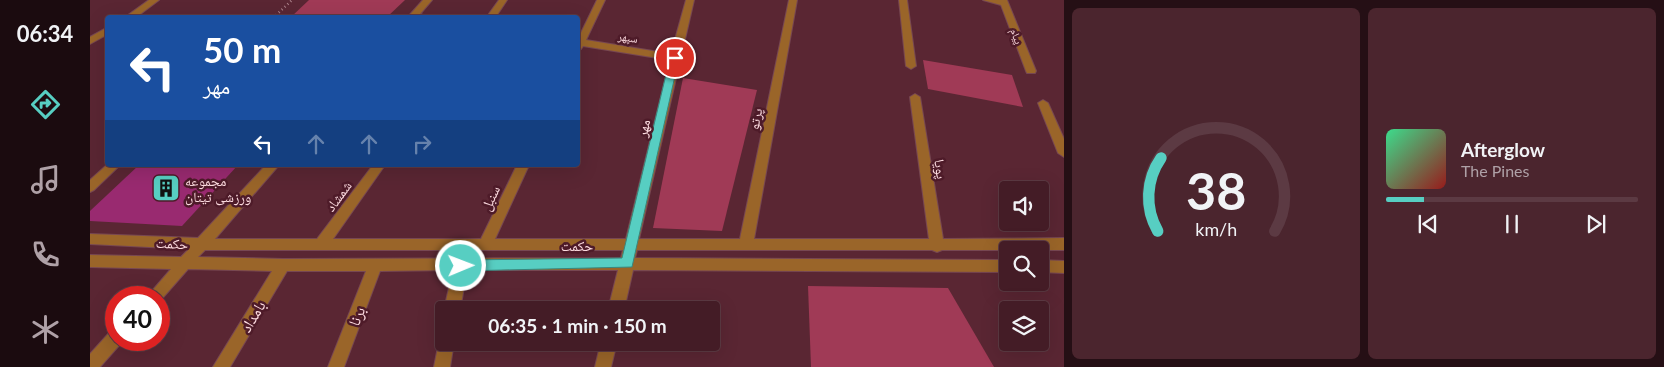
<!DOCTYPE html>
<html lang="en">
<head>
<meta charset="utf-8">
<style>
  :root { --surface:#441c26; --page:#4b252e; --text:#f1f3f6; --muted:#afa1a7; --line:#5c3a43; --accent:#57cec2 }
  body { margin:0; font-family:Lato,"Noto Naskh Arabic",sans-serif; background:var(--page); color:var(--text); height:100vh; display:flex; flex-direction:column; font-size:19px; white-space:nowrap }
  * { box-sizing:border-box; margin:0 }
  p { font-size:16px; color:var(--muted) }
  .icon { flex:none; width:28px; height:28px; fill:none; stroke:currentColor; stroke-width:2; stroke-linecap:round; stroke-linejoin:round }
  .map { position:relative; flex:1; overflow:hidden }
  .drawer { display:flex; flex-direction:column; gap:8px; padding:8px; background:#250f15; width:600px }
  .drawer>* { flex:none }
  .hud { position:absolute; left:15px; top:15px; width:475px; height:152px; border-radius:5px; box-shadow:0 5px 20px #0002,0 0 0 1px var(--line); background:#1a4fa0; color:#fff; overflow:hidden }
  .tools { position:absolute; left:909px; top:181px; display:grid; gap:10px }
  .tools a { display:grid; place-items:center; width:50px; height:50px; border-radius:5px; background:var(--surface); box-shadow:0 5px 20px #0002,0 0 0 1px var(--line); font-size:25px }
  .speed { position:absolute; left:15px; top:286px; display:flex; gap:10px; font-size:25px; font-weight:700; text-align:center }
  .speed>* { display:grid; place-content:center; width:65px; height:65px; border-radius:50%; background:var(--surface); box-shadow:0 5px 20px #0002,0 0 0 1px var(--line); line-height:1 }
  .speed .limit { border:8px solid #d22; background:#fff; color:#111 }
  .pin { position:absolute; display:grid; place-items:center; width:42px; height:42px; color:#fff; margin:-21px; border:2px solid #fff; border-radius:50%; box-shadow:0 1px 5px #0007 }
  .me { position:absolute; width:55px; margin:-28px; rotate:89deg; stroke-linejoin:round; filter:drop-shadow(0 0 4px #0008) }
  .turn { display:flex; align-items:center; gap:18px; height:105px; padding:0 15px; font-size:22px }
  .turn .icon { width:65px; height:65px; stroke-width:2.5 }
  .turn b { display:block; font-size:35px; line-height:42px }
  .lanes { display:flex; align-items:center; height:48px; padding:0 15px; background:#0003; justify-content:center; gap:25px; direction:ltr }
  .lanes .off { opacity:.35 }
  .drawer .tile { flex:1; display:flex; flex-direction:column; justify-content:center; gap:8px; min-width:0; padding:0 18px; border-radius:8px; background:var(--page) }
  .drawer .dial { align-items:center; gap:0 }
  .dial svg { height:130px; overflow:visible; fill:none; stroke:var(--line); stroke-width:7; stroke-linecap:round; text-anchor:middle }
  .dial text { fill:var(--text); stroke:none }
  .song { display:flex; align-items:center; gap:15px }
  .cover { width:60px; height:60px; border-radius:8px; background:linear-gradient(135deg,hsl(150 70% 55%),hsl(0 70% 35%)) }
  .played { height:5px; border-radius:2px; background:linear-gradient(90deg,var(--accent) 15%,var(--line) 15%) }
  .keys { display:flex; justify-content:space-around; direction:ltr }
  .drawer .tiles { flex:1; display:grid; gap:8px; grid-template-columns:repeat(2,1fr) }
  .trip { position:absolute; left:345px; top:301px; width:285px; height:50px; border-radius:5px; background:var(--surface); box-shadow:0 5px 20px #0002,0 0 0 1px var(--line); font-weight:700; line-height:50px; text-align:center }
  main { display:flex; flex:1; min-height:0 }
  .dock { display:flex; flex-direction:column; width:90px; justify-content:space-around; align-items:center; background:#1b0b0f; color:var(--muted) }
  .dock .icon { width:35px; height:35px }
  .dock .on { color:var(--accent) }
  .dock b { font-size:22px; color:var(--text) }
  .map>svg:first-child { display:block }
  .green { fill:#a03a56 }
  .building { fill:#992a70 }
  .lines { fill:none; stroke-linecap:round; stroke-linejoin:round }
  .minor-casing { stroke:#774752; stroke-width:2 }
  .path { stroke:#ac828b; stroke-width:2.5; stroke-dasharray:1 3; stroke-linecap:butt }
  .minor { fill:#9a6529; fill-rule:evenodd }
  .route { fill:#57cec2; stroke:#39867e }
  .labels { text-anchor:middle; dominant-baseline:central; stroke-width:5; stroke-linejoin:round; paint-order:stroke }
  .far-street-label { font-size:11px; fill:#fddbe0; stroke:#4e1b29 }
  .street-label { font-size:14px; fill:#fddbe0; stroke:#4e1b29 }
  .poi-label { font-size:14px; fill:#fddbe0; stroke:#4e1b29; text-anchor:start }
  .near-street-label { font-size:16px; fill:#fddbe0; stroke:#4e1b29 }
</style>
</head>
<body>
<main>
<nav class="dock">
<b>06:34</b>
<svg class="icon on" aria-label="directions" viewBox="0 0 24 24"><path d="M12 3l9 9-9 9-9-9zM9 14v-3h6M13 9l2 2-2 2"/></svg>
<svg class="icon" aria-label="music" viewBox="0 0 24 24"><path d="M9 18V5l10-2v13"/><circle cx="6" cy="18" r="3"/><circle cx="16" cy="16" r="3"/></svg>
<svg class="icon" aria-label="phone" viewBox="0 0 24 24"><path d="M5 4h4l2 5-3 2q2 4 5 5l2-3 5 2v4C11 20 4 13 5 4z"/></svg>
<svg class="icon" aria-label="climate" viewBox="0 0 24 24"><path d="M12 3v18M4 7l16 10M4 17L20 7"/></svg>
</nav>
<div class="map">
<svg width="974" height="367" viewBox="0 0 974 367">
  <rect width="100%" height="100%" fill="#5a2633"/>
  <!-- green -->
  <g class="green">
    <polygon points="219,0 315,0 297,17 201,17"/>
    <polygon points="833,60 922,75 933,107 838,89"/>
    <polygon points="593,78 667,90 632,231 563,228"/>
    <polygon points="718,286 858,288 904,367 721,367"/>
  </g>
  <!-- building -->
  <polygon class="building" points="49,165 148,165 92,226 0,221 0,211"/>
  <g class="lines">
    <!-- minor casing -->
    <g class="minor-casing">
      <g id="minor">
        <polygon points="59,0 69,0 45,18 34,18"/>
        <polygon points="333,0 342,0 330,14 343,18 317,18"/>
        <polygon points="409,0 417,0 405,18 396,18"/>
        <path d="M507 0H515L496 40 581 54 596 0H604L549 239H650L699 0H707L664 239H839L820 97 825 94 830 97 853 239 974 238V250H852L847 252 842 250H547L545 258 918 260V272L543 270 534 310H518L528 270H377L370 310H354L363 270 290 271 254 367H238L276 271H197L140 367H123L182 271 98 269 69 302V298H56L81 269 0 267V255L91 257 99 249 0 244V234L108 238 176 165H189L125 239H227L283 165H295L243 239H391L427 165H439L405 239H536L580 60 493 46 491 49 488 50V39ZM115 250H533L531 258 193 259 108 257Z"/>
        <polygon points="809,0 817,0 826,66 821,69 816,66"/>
        <polygon points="893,0 917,0 946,71 945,73 937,73 936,71 911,5"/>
        <polygon points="18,27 18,34 0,44 0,37"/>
        <polygon points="953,100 958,103 974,139 974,157 968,153 948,103"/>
        <polygon points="18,164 30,165 4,190 0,192 0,180"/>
        <polygon points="950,260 974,261 974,273 950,272"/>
        <polygon points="26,330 26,340 33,340 32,342 10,367 0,367 0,354 20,332"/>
        <polygon points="354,335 354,342 364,342 360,367 344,367 350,337"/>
        <polygon points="511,342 527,342 521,367 505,367"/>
      </g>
    </g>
    <!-- path -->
    <polyline class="path" points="183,18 202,0"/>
    <!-- minor -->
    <use href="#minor" class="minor"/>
  </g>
  <!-- route -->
  <polygon class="route" points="585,55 589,58 542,267 371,271 366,269 364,266 366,262 371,260 532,258 580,58"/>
  <!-- icons -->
  <defs>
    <g id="building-square" transform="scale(1.4375)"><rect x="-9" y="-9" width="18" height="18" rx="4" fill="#57cec2" stroke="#4e1b29"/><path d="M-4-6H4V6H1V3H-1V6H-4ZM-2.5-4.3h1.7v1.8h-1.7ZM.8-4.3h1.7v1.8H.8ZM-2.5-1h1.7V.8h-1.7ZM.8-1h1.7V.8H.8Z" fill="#111"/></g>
  </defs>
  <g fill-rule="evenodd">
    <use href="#building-square" x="76" y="188"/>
  </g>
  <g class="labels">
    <!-- far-street labels -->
    <g class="far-street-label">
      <text transform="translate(927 36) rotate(69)">پیام</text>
      <text transform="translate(538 37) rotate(9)">سپهر</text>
    </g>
    <!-- street labels -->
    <g class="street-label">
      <text transform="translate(665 119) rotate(-79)">پرتو</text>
      <text transform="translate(553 128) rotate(-77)">مهر</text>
      <text transform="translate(851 169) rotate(82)">پویا</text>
      <text transform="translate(248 196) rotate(-54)">شمشاد</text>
      <text transform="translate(400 198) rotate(-65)">سنبل</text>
      <text transform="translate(82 243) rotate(3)">حکمت</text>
      <text x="487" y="245">حکمت</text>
    </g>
    <!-- poi labels -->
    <g class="poi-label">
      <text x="95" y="180">مجموعه<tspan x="95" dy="16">ورزشی تیتان</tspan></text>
    </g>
    <!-- near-street labels -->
    <g class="near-street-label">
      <text transform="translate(162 316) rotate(-59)">بامداد</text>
      <text transform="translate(266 316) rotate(-69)">برنا</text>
    </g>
  </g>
</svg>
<div class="tools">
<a><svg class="icon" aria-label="sound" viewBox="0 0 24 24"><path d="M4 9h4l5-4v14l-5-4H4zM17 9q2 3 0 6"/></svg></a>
<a><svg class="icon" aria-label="search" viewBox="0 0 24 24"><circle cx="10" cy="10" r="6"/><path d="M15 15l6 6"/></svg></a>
<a><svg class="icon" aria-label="layers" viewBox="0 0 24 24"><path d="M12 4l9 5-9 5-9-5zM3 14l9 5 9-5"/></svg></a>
</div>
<div class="speed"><div class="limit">40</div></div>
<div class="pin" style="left:585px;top:58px;background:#d93025"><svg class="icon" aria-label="arrive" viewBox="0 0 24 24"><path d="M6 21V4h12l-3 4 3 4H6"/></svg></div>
<svg class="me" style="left:371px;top:266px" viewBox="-20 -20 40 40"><circle r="17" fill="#57cec2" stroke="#fff" stroke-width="3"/><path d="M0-11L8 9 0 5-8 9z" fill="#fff"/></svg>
<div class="trip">06:35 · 1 min · 150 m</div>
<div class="hud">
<div class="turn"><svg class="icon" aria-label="left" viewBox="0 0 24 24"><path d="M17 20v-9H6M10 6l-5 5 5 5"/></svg><div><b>50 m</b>مهر</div></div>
<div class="lanes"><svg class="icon" aria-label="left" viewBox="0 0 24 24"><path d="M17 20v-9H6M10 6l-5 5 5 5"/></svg><svg class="icon off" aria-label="ahead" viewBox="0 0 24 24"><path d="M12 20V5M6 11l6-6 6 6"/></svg><svg class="icon off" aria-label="ahead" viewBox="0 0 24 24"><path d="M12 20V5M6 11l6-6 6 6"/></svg><svg class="icon off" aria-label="right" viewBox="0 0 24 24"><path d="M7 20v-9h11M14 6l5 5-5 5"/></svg></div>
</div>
</div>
<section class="drawer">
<div class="tiles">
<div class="tile dial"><svg viewBox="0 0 100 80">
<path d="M14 69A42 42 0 1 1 86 69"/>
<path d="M14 69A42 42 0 0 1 16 24" stroke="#57cec2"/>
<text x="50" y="56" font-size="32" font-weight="700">38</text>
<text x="50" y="72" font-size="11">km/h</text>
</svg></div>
<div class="tile">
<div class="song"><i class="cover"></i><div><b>Afterglow</b><p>The Pines</p></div></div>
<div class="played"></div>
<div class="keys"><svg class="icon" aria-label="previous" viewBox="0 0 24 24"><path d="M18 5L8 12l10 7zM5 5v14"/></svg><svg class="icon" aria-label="pause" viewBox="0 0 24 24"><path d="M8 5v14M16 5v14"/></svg><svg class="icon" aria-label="next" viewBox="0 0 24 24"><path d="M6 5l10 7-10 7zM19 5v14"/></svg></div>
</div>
</div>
</section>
</main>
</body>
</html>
